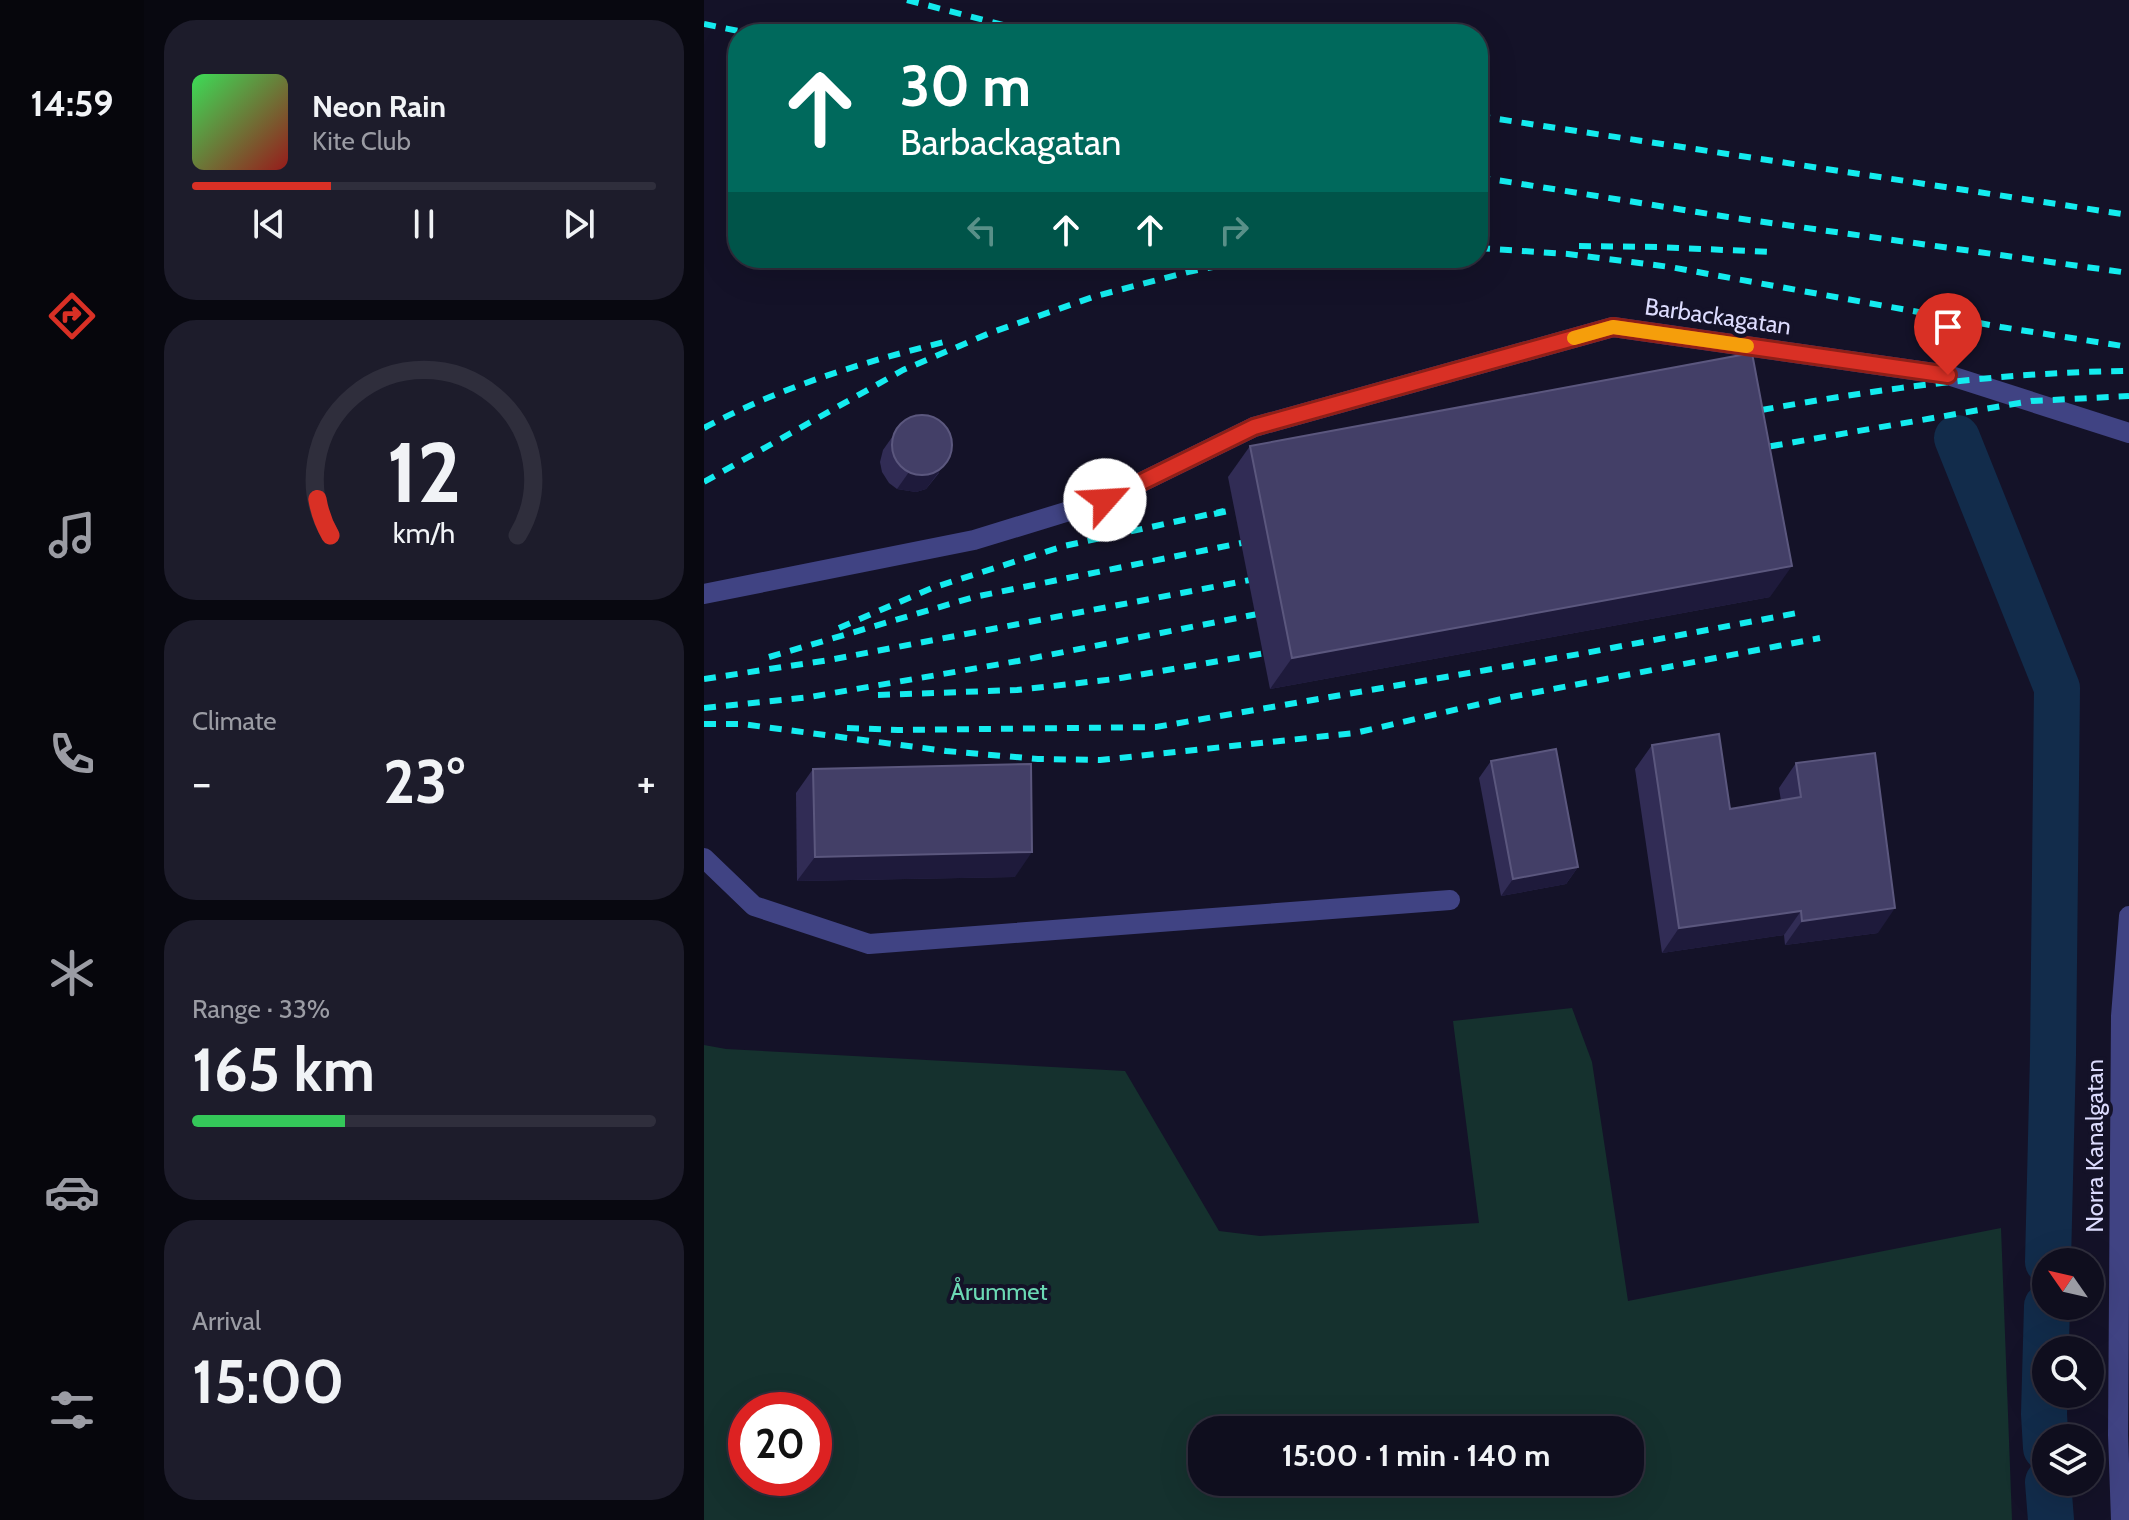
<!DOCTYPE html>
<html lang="en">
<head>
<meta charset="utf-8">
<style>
  :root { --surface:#0f0e1e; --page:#1d1c2b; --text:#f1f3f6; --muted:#9b9ca4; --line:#2f2e3c; --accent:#d93025 }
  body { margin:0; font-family:Cabin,sans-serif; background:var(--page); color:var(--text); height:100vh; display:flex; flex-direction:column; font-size:30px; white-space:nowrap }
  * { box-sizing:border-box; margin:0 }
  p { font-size:26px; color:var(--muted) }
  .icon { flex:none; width:44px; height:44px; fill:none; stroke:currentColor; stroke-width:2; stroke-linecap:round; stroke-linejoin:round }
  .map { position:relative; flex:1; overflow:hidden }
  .panel { display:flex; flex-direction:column; gap:20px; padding:20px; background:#080810; width:560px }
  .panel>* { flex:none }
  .hud { position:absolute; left:24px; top:24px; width:760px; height:244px; border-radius:32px; box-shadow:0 8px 32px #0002,0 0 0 2px var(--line); background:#00695c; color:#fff; overflow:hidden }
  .needle { width:52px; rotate:304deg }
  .tools { position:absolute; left:1328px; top:1248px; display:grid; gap:16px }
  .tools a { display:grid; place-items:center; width:72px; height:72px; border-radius:50%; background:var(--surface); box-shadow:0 8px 32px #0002,0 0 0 2px var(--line); font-size:40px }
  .speed { position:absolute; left:24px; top:1392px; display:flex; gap:16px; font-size:40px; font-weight:700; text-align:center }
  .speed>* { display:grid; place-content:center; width:104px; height:104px; border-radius:50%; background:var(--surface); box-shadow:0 8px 32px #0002,0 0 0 2px var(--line); line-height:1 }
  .speed .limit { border:12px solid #d22; background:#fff; color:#111 }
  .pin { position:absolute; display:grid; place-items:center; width:68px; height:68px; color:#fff; margin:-82px -34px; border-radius:50% 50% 50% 0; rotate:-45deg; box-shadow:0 0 8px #0007 }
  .pin .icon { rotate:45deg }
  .me { position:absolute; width:88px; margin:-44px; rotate:64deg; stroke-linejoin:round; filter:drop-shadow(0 0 6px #0008) }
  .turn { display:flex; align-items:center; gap:28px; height:168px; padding:0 40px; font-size:36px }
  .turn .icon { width:104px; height:104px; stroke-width:2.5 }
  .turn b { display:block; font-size:56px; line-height:68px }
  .lanes { display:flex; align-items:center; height:76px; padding:0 40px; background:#0003; justify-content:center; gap:40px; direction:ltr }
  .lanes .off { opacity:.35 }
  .big { font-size:60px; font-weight:800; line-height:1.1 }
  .panel .card { flex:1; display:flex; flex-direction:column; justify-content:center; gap:12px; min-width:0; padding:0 28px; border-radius:32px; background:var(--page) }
  .panel .dial { align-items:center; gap:0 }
  .dial svg { height:208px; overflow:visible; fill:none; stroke:var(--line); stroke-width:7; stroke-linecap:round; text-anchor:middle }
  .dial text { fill:var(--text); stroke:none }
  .song { display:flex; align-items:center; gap:24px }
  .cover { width:96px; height:96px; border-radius:12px; background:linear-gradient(135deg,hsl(130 70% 55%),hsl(0 70% 35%)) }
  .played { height:8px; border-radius:4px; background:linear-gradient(90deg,var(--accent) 30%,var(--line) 30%) }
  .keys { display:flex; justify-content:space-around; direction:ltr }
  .heat { display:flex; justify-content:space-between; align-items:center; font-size:44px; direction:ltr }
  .charge { height:12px; border-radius:6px; background:linear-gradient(90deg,#34c759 33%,var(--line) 0) }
  .trip { position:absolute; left:484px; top:1416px; width:456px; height:80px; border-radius:32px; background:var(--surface); box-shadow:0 8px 32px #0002,0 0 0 2px var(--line); font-weight:800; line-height:80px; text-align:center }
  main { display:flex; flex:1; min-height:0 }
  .dock { display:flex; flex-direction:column; width:144px; justify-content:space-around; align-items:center; background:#06060c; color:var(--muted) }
  .dock .icon { width:56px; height:56px }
  .dock .selected { color:var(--accent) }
  .dock b { font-size:36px; color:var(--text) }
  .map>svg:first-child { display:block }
  .green { fill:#15312e; fill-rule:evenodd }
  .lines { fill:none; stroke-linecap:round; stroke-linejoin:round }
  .canal { stroke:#122c4b; stroke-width:46 }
  .minor { stroke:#404383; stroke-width:20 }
  .rail { stroke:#14ecef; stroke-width:6; stroke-dasharray:12 10; stroke-linecap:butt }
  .wall { fill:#312c55 }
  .shaded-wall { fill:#1e1a3b }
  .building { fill:#433f67; stroke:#5b577e; stroke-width:2 }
  .route-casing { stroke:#8d1f18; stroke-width:20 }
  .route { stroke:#d93025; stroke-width:14 }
  .slow { stroke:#f59e0b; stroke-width:14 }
  .labels { text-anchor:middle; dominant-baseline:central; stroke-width:8; stroke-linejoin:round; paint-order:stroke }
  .street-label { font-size:24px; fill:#dcdbfd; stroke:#141228 }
  .park-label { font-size:24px; fill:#6bd9b4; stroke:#141228 }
</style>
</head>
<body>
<main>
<nav class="dock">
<b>14:59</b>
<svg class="icon selected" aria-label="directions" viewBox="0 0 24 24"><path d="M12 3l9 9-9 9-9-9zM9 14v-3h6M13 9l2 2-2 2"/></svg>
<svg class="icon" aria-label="music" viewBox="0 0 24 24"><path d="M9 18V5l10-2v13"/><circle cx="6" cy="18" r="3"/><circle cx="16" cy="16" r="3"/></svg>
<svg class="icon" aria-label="phone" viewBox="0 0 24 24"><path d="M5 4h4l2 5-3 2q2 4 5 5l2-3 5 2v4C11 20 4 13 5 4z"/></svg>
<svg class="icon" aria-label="climate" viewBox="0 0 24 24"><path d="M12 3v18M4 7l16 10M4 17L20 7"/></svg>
<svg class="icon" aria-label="car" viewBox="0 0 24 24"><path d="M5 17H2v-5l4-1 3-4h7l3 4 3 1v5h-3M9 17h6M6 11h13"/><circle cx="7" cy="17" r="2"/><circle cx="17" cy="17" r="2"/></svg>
<svg class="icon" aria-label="filters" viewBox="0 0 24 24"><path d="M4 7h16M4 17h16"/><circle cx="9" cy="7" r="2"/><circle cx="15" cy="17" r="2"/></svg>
</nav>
<section class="panel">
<div class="card">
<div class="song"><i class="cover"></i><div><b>Neon Rain</b><p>Kite Club</p></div></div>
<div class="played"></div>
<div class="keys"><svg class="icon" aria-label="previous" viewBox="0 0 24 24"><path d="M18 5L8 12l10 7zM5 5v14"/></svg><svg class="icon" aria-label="pause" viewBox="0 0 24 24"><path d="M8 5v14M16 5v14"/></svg><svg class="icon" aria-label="next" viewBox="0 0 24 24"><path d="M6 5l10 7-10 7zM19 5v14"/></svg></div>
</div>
<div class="card dial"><svg viewBox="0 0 100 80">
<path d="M14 69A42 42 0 1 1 86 69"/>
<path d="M14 69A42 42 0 0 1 9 55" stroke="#d93025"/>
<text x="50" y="56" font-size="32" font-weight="700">12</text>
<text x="50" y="72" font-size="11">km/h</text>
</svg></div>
<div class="card"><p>Climate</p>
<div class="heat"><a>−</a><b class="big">23°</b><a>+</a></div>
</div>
<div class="card"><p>Range · 33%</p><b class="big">165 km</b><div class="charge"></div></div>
<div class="card"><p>Arrival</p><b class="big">15:00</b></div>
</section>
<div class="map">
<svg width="1425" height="1520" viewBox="0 0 1425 1520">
  <rect width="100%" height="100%" fill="#141228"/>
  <!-- green -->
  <path class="green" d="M868 1008 888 1062 924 1301 1297 1228 1308 1520H0V1045L22 1049 421 1071 515 1231 556 1236 775 1223 749 1021ZM42 1410H110V1478H42ZM498 1430H926V1482H498Z"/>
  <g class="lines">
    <!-- canal -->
    <g class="canal">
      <polyline points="1253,438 1353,688 1349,1055 1344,1262"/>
      <polyline points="1342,1448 1340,1414 1343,1306"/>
      <polyline points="1344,1482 1347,1520"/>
    </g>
    <!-- minor -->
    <g class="minor">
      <polyline points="0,594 270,540 401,500 550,427 909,327 1244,375 1425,433"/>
      <polyline points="0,858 50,906 165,944 746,900"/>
      <polyline points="1417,1520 1414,1435 1417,1016 1425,916"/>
    </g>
    <!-- rail -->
    <g class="rail">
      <polyline points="203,0 334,34"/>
      <polyline points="0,24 49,34"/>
      <polyline points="774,116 1425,215"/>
      <polyline points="774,177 1024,217 1425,273"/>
      <polyline points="875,246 953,247 1067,252"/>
      <polyline points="774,248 864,254 966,267 1297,327 1425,347"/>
      <path d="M1036 414C1164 390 1295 372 1425 371"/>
      <path d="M0 428C78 386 163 361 248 340"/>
      <polyline points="1045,450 1327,401 1425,396"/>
      <polyline points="0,482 199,370 286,333 392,296 484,272 555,258"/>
      <polyline points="510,514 553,505"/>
      <polyline points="135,628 228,588 360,546 520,511"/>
      <polyline points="65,657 270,597 557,539"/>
      <polyline points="0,679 125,660 567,576"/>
      <polyline points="174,695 313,690 411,679 579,650"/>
      <polyline points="0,708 106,697 314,661 574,610"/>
      <polyline points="0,724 38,724 242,751 334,759 396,760 651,733 802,698 1116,638"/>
      <polyline points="143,728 194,730 452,727 881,653 1093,613"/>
    </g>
  </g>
  <!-- wall -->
  <g class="wall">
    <polygon points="191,433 235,473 222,489 212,492 193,489 185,483 178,472 176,462 179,450"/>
    <polygon points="546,446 1066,597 566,689 524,477"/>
    <polygon points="948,745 1026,809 1077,801 1075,788 1092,763 1174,933 1081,945 1080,935 958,953 931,769"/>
    <polygon points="787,761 874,867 862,884 797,896 775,778"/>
    <polygon points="109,769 311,877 93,881 92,793"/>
  </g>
  <!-- shaded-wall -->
  <g class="shaded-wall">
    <polygon points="247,456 222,489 212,492 193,489 205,472"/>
    <polygon points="1088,566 1066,597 566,689 588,658"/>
    <polygon points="328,852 311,877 93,881 111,857"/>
    <polygon points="874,867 862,884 797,896 809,879"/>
    <polygon points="1191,908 1174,933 1081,945 1098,921"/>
    <polygon points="1097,911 1080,935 958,953 975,928"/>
  </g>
  <!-- building -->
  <g class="building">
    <polygon points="1048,353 1088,566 588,658 546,446"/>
    <circle cx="218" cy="445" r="30"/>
    <polygon points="1015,734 1026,809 1097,797 1092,763 1171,753 1191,908 1098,921 1097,911 975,928 948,745"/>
    <polygon points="852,749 874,867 809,879 787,761"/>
    <polygon points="327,764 328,852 111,857 109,769"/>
  </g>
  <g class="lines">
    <!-- route casing -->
    <g class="route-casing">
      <polyline id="route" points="401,500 550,427 909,327 1244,375"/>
    </g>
    <!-- route -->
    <use href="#route" class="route"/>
    <!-- slow -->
    <polyline class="slow" points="870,338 909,327 1043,346"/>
  </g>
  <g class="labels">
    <!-- street labels -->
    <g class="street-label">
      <text transform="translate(1014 316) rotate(8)">Barbackagatan</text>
      <text transform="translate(1390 1146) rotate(-90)">Norra Kanalgatan</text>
    </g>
    <!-- park labels -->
    <g class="park-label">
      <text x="295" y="1291">Årummet</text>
    </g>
  </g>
</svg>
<div class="tools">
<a><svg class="needle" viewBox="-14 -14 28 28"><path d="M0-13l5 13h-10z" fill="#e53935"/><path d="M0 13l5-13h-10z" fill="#9b9ca4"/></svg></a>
<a><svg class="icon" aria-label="search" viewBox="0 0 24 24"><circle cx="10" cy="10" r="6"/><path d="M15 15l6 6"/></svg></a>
<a><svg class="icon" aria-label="layers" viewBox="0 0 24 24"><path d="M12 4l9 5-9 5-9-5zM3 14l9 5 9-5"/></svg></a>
</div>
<div class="speed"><div class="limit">20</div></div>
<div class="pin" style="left:1244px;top:375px;background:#d93025"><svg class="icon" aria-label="arrive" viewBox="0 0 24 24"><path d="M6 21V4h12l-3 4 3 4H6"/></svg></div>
<svg class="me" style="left:401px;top:500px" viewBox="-20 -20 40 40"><circle r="19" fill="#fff"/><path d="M0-13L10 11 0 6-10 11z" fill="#d93025"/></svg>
<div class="trip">15:00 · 1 min · 140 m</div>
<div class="hud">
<div class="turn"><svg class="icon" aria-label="ahead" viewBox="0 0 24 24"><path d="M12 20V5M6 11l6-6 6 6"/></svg><div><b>30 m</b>Barbackagatan</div></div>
<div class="lanes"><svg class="icon off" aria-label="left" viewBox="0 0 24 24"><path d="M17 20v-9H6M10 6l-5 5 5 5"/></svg><svg class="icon" aria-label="ahead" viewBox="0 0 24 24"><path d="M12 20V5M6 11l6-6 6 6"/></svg><svg class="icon" aria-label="ahead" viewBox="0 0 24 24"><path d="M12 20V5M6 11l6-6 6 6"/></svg><svg class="icon off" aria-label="right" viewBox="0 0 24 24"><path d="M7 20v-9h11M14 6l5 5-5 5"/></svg></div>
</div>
</div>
</main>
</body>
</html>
